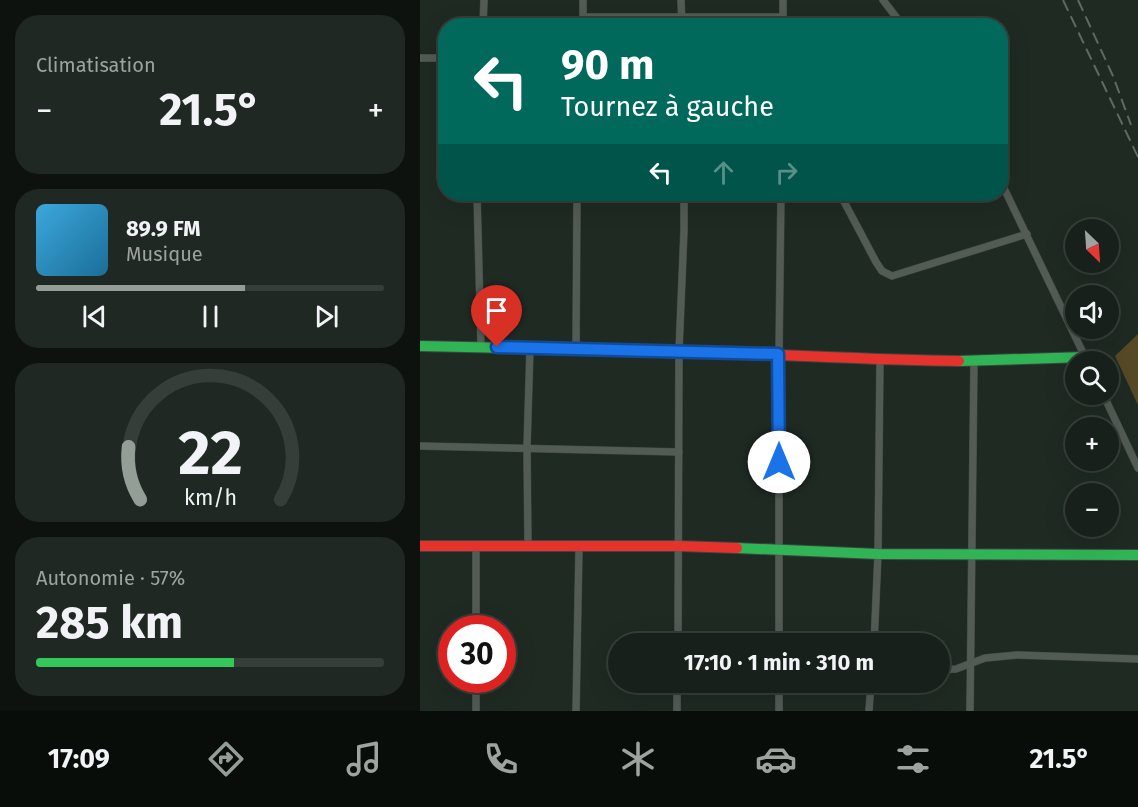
<!DOCTYPE html>
<html lang="fr">
<head>
<meta charset="utf-8">
<style>
  :root { --surface:#17201a; --page:#202823; --text:#f1f3f6; --muted:#9ea3a2; --line:#363e39; --accent:#939e97 }
  body { margin:0; font-family:"Fira Sans",sans-serif; background:var(--page); color:var(--text); height:100vh; display:flex; flex-direction:column; font-size:22px; white-space:nowrap }
  * { box-sizing:border-box; margin:0 }
  p { font-size:20px; color:var(--muted) }
  .icon { flex:none; width:33px; height:33px; fill:none; stroke:currentColor; stroke-width:2; stroke-linecap:round; stroke-linejoin:round }
  .map { position:relative; flex:1; overflow:hidden }
  .side { display:flex; flex-direction:column; gap:15px; padding:15px; background:#0d120e; width:420px }
  .side>* { flex:none }
  .guide { position:absolute; left:18px; top:18px; width:570px; height:183px; border-radius:24px; box-shadow:0 6px 24px #0002,0 0 0 2px var(--line); background:#00695c; color:#fff; overflow:hidden }
  .needle { width:39px; rotate:155deg }
  .buttons { position:absolute; left:645px; top:219px; display:grid; gap:12px }
  .buttons a { display:grid; place-items:center; width:54px; height:54px; border-radius:50%; background:var(--surface); box-shadow:0 6px 24px #0002,0 0 0 2px var(--line); font-size:30px }
  .speed { position:absolute; left:18px; top:615px; display:flex; gap:12px; font-size:30px; font-weight:700; text-align:center }
  .speed>* { display:grid; place-content:center; width:78px; height:78px; border-radius:50%; background:var(--surface); box-shadow:0 6px 24px #0002,0 0 0 2px var(--line); line-height:1 }
  .speed .limit { border:9px solid #d22; background:#fff; color:#111 }
  .pin { position:absolute; display:grid; place-items:center; width:51px; height:51px; color:#fff; margin:-62px -26px; border-radius:50% 50% 50% 0; rotate:-45deg; box-shadow:0 0 6px #0007 }
  .pin .icon { rotate:45deg }
  .me { position:absolute; width:66px; margin:-33px; rotate:0deg; stroke-linejoin:round; filter:drop-shadow(0 0 4px #0008) }
  .turn { display:flex; align-items:center; gap:21px; height:126px; padding:0 24px; font-size:27px }
  .turn .icon { width:78px; height:78px; stroke-width:2.5 }
  .turn b { display:block; font-size:42px; line-height:51px }
  .lanes { display:flex; align-items:center; height:57px; padding:0 24px; background:#0003; justify-content:center; gap:30px; direction:ltr }
  .lanes .off { opacity:.35 }
  .big { font-size:45px; font-weight:700; line-height:1.1 }
  .side .tile { flex:1; display:flex; flex-direction:column; justify-content:center; gap:9px; min-width:0; padding:0 21px; border-radius:24px; background:var(--page) }
  .side .dial { align-items:center; gap:0 }
  .dial svg { height:156px; overflow:visible; fill:none; stroke:var(--line); stroke-width:7; stroke-linecap:round; text-anchor:middle }
  .dial text { fill:var(--text); stroke:none }
  .song { display:flex; align-items:center; gap:18px }
  .cover { width:72px; height:72px; border-radius:9px; background:linear-gradient(135deg,hsl(200 70% 55%),hsl(200 70% 35%)) }
  .played { height:6px; border-radius:3px; background:linear-gradient(90deg,var(--accent) 60%,var(--line) 60%) }
  .keys { display:flex; justify-content:space-around; direction:ltr }
  .heat { display:flex; justify-content:space-between; align-items:center; font-size:33px; direction:ltr }
  .charge { height:9px; border-radius:4px; background:linear-gradient(90deg,#34c759 57%,var(--line) 0) }
  .trip { position:absolute; left:188px; top:633px; width:342px; height:60px; border-radius:30px; background:var(--surface); box-shadow:0 6px 24px #0002,0 0 0 2px var(--line); font-weight:700; line-height:60px; text-align:center }
  .tabs { display:flex; height:96px; justify-content:space-around; align-items:center; background:#090d0a; color:var(--muted) }
  .tabs .icon { width:42px; height:42px }
  .tabs .selected { color:var(--accent) }
  .tabs b { font-size:27px; color:var(--text) }
  main { display:flex; flex:1; min-height:0 }
  .map>svg:first-child { display:block }
  .green { fill:#554926 }
  .lines { fill:none; stroke-linecap:round; stroke-linejoin:round }
  .street-casing { stroke:#3d4640; stroke-width:8 }
  .fast-casing { stroke:#3d4640; stroke-width:12 }
  .jam-casing { stroke:#3d4640; stroke-width:12 }
  .street { stroke:#535b55; stroke-width:7 }
  .fast { stroke:#30b455; stroke-width:10 }
  .jam { stroke:#e5322d; stroke-width:10 }
  .rail { stroke:#616864; stroke-width:2; stroke-dasharray:12 6; stroke-linecap:butt }
  .route-casing { stroke:#114b97; stroke-width:15 }
  .route { stroke:#1a73e8; stroke-width:10 }
</style>
</head>
<body>
<main>
<section class="side">
<div class="tile"><p>Climatisation</p>
<div class="heat"><a>−</a><b class="big">21.5°</b><a>+</a></div>
</div>
<div class="tile">
<div class="song"><i class="cover"></i><div><b>89.9 FM</b><p>Musique</p></div></div>
<div class="played"></div>
<div class="keys"><svg class="icon" aria-label="previous" viewBox="0 0 24 24"><path d="M18 5L8 12l10 7zM5 5v14"/></svg><svg class="icon" aria-label="pause" viewBox="0 0 24 24"><path d="M8 5v14M16 5v14"/></svg><svg class="icon" aria-label="next" viewBox="0 0 24 24"><path d="M6 5l10 7-10 7zM19 5v14"/></svg></div>
</div>
<div class="tile dial"><svg viewBox="0 0 100 80">
<path d="M14 69A42 42 0 1 1 86 69"/>
<path d="M14 69A42 42 0 0 1 8 42" stroke="#939e97"/>
<text x="50" y="56" font-size="32" font-weight="700">22</text>
<text x="50" y="72" font-size="11">km/h</text>
</svg></div>
<div class="tile"><p>Autonomie · 57%</p><b class="big">285 km</b><div class="charge"></div></div>
</section>
<div class="map">
<svg width="718" height="711" viewBox="0 0 718 711">
  <rect width="100%" height="100%" fill="#1f2a23"/>
  <!-- green -->
  <polygon class="green" points="718,334 718,405 695,356"/>
  <g class="lines">
    <!-- street casing -->
    <g class="street-casing">
      <g id="street">
        <polyline points="163,0 163,26"/>
        <polyline points="261,0 262,26"/>
        <polyline points="463,0 483,26"/>
        <polyline points="163,17 363,17"/>
        <polyline points="63,26 64,0"/>
        <polyline points="363,26 363,0"/>
        <polyline points="0,58 26,58"/>
        <polyline points="580,180 666,359"/>
        <polyline points="57,194 61,346"/>
        <polyline points="420,194 456,262 462,271 472,276 607,234"/>
        <polyline points="156,350 157,194"/>
        <polyline points="683,394 718,468"/>
        <polyline points="0,446 259,452"/>
        <polyline points="108,545 107,447 110,348"/>
        <polyline points="56,628 56,546"/>
        <polyline points="258,644 259,351 264,230 264,194"/>
        <polyline points="359,644 359,354 361,194"/>
        <polyline points="454,644 458,554 460,360"/>
        <polyline points="519,670 536,669 565,658 597,655 718,659"/>
        <polyline points="56,711 56,680"/>
        <polyline points="156,711 159,546"/>
        <polyline points="257,711 257,682"/>
        <polyline points="359,711 359,682"/>
        <polyline points="449,711 451,682"/>
        <polyline points="550,711 554,361"/>
      </g>
    </g>
    <!-- fast casing -->
    <g class="fast-casing">
      <g id="fast">
        <polyline points="0,346 270,352"/>
        <polyline points="539,361 665,357"/>
        <polyline points="317,548 458,554 718,555"/>
      </g>
    </g>
    <!-- jam casing -->
    <g class="jam-casing">
      <g id="jam">
        <path d="M270 352C360 354 449 360 539 361"/>
        <polyline points="0,546 259,546 317,548"/>
      </g>
    </g>
    <!-- street -->
    <use href="#street" class="street"/>
    <!-- fast -->
    <use href="#fast" class="fast"/>
    <!-- jam -->
    <use href="#jam" class="jam"/>
    <!-- rail -->
    <g class="rail">
      <polyline points="643,0 718,157"/>
      <polyline points="658,0 693,76 711,125"/>
    </g>
  </g>
  <g class="lines">
    <!-- route casing -->
    <g class="route-casing">
      <polyline id="route" points="77,347 358,354 359,462"/>
    </g>
    <!-- route -->
    <use href="#route" class="route"/>
  </g>
</svg>
<div class="buttons">
<a><svg class="needle" viewBox="-14 -14 28 28"><path d="M0-13l5 13h-10z" fill="#e53935"/><path d="M0 13l5-13h-10z" fill="#9ea3a2"/></svg></a>
<a><svg class="icon" aria-label="sound" viewBox="0 0 24 24"><path d="M4 9h4l5-4v14l-5-4H4zM17 9q2 3 0 6"/></svg></a>
<a><svg class="icon" aria-label="search" viewBox="0 0 24 24"><circle cx="10" cy="10" r="6"/><path d="M15 15l6 6"/></svg></a>
<a>+</a>
<a>−</a>
</div>
<div class="speed"><div class="limit">30</div></div>
<div class="pin" style="left:77px;top:347px;background:#d93025"><svg class="icon" aria-label="arrive" viewBox="0 0 24 24"><path d="M6 21V4h12l-3 4 3 4H6"/></svg></div>
<svg class="me" style="left:359px;top:462px" viewBox="-20 -20 40 40"><circle r="19" fill="#fff"/><path d="M0-13L10 11 0 6-10 11z" fill="#1a73e8"/></svg>
<div class="trip">17:10 · 1 min · 310 m</div>
<div class="guide">
<div class="turn"><svg class="icon" aria-label="left" viewBox="0 0 24 24"><path d="M17 20v-9H6M10 6l-5 5 5 5"/></svg><div><b>90 m</b>Tournez à gauche</div></div>
<div class="lanes"><svg class="icon" aria-label="left" viewBox="0 0 24 24"><path d="M17 20v-9H6M10 6l-5 5 5 5"/></svg><svg class="icon off" aria-label="ahead" viewBox="0 0 24 24"><path d="M12 20V5M6 11l6-6 6 6"/></svg><svg class="icon off" aria-label="right" viewBox="0 0 24 24"><path d="M7 20v-9h11M14 6l5 5-5 5"/></svg></div>
</div>
</div>
</main>
<nav class="tabs">
<b>17:09</b>
<svg class="icon selected" aria-label="directions" viewBox="0 0 24 24"><path d="M12 3l9 9-9 9-9-9zM9 14v-3h6M13 9l2 2-2 2"/></svg>
<svg class="icon" aria-label="music" viewBox="0 0 24 24"><path d="M9 18V5l10-2v13"/><circle cx="6" cy="18" r="3"/><circle cx="16" cy="16" r="3"/></svg>
<svg class="icon" aria-label="phone" viewBox="0 0 24 24"><path d="M5 4h4l2 5-3 2q2 4 5 5l2-3 5 2v4C11 20 4 13 5 4z"/></svg>
<svg class="icon" aria-label="climate" viewBox="0 0 24 24"><path d="M12 3v18M4 7l16 10M4 17L20 7"/></svg>
<svg class="icon" aria-label="car" viewBox="0 0 24 24"><path d="M5 17H2v-5l4-1 3-4h7l3 4 3 1v5h-3M9 17h6M6 11h13"/><circle cx="7" cy="17" r="2"/><circle cx="17" cy="17" r="2"/></svg>
<svg class="icon" aria-label="filters" viewBox="0 0 24 24"><path d="M4 7h16M4 17h16"/><circle cx="9" cy="7" r="2"/><circle cx="15" cy="17" r="2"/></svg>
<b>21.5°</b>
</nav>
</body>
</html>
